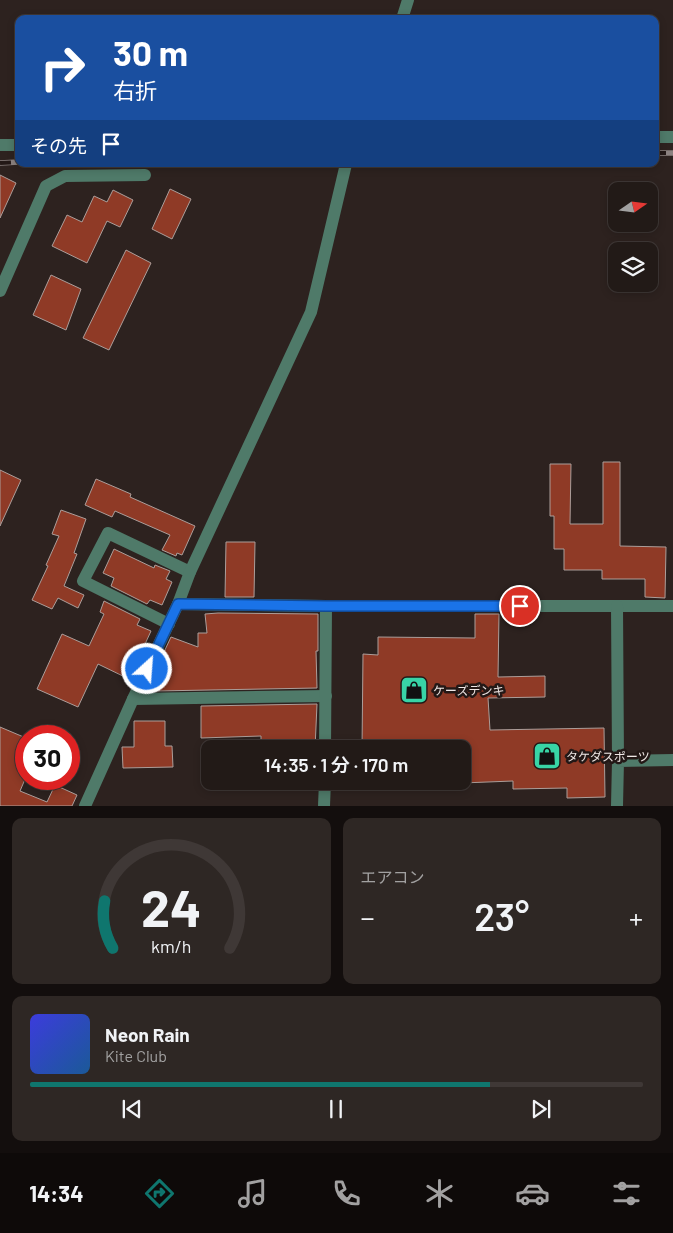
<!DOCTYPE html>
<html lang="ja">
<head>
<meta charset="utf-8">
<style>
  :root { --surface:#221a17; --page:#2e2724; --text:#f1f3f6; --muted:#a2a1a1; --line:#3f3836; --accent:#0f766e }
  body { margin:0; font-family:Barlow,"Noto Sans JP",sans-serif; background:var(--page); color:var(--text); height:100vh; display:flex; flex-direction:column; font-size:19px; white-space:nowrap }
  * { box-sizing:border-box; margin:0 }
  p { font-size:16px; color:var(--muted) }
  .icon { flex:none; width:28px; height:28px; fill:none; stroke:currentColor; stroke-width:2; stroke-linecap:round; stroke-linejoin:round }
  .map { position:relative; height:806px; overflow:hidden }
  .sheet { display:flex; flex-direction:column; gap:12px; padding:12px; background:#130e0d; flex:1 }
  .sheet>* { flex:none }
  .top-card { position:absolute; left:15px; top:15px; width:644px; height:152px; border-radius:10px; box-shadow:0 2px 8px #0003,0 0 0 1px var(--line); background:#1a4fa0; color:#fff; overflow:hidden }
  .needle { width:32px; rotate:76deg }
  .buttons { position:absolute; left:608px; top:182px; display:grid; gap:10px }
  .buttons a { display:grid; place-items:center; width:50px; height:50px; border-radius:10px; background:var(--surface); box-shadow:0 2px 8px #0003,0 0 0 1px var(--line); font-size:25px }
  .speed { position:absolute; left:15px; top:725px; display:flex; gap:10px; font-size:25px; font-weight:700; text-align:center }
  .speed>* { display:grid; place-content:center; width:65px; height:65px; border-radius:50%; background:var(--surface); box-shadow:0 2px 8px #0003,0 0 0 1px var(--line); line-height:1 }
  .speed .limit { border:8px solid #d22; background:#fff; color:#111 }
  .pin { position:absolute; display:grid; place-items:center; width:42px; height:42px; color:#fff; margin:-21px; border:2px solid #fff; border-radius:50%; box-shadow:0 1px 5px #0007 }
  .me { position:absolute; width:55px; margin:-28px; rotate:26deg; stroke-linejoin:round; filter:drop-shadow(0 0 4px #0008) }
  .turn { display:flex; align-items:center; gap:18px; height:105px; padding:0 15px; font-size:22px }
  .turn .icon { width:65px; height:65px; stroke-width:2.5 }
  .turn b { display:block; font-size:35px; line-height:42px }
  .then { display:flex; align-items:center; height:48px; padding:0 15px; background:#0003; gap:10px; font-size:19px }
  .big { font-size:38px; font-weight:600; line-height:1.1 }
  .sheet .widget { flex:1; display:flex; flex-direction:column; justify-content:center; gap:8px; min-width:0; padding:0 18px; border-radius:10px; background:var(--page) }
  .sheet .dial { align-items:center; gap:0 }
  .dial svg { height:130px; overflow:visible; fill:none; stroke:var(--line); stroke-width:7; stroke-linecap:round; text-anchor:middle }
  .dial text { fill:var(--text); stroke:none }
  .song { display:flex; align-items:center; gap:15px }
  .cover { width:60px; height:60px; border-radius:8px; background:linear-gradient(135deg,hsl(240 70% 55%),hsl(210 70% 35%)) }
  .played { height:5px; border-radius:2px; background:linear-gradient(90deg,var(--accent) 75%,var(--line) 75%) }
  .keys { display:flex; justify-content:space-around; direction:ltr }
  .heat { display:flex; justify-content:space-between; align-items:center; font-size:28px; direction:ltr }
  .sheet .tiles { flex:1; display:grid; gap:12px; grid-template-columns:1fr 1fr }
  .widget:last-child { grid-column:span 2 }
  .trip { position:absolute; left:201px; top:740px; width:270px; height:50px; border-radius:10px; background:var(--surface); box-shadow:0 2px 8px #0003,0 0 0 1px var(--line); font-weight:600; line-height:50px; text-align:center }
  .tab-bar { display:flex; height:80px; justify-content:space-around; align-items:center; background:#0e0a09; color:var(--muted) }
  .tab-bar .icon { width:35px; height:35px }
  .tab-bar .current { color:var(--accent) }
  .tab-bar b { font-size:22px; color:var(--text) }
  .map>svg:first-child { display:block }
  .building { fill:#8f3a26; stroke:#ac9e9a }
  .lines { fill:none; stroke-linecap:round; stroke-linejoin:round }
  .minor { stroke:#4f7a69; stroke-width:12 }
  .rail-casing { stroke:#8c8280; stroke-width:5.5 }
  .rail { stroke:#231816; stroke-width:4; stroke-dasharray:11; stroke-linecap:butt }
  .route-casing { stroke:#114b97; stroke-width:12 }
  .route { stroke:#1a73e8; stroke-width:9 }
  .labels { text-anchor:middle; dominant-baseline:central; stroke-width:5; stroke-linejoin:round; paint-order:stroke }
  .poi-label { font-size:12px; fill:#efe7e5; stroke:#231816; text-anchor:start }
</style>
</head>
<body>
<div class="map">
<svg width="673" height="806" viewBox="0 0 673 806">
  <rect width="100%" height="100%" fill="#2d221f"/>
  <!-- building -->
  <g class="building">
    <polygon points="0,175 16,183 0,218"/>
    <polygon points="170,189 191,199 172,239 152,229"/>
    <polygon points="113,190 133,200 120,227 107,221 87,263 52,246 67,215 82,222 94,196 107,202"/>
    <polygon points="126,250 151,263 109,350 83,338"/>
    <polygon points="51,275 81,289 66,330 33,315"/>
    <polygon points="603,462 620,462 620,546 666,547 665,598 645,597 645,579 602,579 602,570 564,570 564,549 554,549 554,516 550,516 550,464 571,464 570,524 603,524"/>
    <polygon points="0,470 21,480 0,526"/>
    <polygon points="96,479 131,494 130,497 195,526 182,555 177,553 176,556 162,550 170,535 115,511 112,517 85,505"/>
    <polygon points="61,510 86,519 74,553 77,554 64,586 84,595 78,608 58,598 52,609 32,600 48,566 46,565 59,536 52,534"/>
    <polygon points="226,542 255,542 254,597 225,597"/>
    <polygon points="114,549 154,568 155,565 170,571 166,579 172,582 162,605 150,600 147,604 111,586 114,578 103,573"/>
    <polygon points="104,601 140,619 137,625 151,631 129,679 98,664 78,707 37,689 62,634 89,646 104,614 100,612"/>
    <polygon points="218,613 318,614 318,651 316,651 317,688 156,691 156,669 171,637 198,647 198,633 207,633 205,614"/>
    <polygon points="475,614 499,614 498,677 545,676 545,697 488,698 490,730 604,728 605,797 567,798 567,788 513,789 513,781 462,783 462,749 362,749 363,654 378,655 378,637 475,638"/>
    <polygon points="317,704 315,749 261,749 261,736 201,738 201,706"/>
    <polygon points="134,721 165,721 165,746 172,746 173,767 123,768 122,747 134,747"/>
    <polygon points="0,727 26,738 26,777 20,791 47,802 55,785 77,795 72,806 0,806"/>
  </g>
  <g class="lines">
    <!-- minor -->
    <g class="minor">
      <polyline points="402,19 408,0"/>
      <polyline points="655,137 673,137"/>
      <polyline points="0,145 19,145"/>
      <polyline points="0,291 46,186 65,176 145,175"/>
      <polyline points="178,604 326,606 673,606"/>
      <polyline points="617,606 618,761"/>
      <polyline points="169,624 83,581 108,533 190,572"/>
      <polyline points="133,699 326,696"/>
      <polyline points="325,749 326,606"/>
      <polyline points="85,806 133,699 178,604 190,572 311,312 346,164"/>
      <polyline points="324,806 325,781"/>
      <polyline points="617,806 618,761 673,760"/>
    </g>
    <!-- rail casing -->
    <g class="rail-casing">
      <g id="rail">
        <polyline points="655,153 673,153"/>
        <polyline points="0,163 19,162"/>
      </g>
    </g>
    <!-- rail -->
    <use href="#rail" class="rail"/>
  </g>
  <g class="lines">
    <!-- route casing -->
    <g class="route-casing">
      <polyline id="route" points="147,669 178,604 326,606 520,606"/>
    </g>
    <!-- route -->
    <use href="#route" class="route"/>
  </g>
  <!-- icons -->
  <defs>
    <g id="shop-square" transform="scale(1.4375)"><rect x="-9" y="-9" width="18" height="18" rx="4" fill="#38d4a6" stroke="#231816"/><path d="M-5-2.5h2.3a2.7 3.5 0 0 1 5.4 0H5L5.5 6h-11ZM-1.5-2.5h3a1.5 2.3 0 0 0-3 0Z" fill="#111"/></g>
  </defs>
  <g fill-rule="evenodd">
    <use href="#shop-square" x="414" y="690"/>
    <use href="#shop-square" x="547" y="756"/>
  </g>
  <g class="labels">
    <!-- poi labels -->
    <g class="poi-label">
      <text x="433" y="690">ケーズデンキ</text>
      <text x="566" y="756">タケダスポーツ</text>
    </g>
  </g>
</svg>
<div class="buttons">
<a><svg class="needle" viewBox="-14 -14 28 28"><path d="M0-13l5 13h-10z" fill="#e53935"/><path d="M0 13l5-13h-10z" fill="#a2a1a1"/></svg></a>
<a><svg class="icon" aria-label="layers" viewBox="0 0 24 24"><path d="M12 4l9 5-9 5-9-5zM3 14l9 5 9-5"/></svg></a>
</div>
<div class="speed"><div class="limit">30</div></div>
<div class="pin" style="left:520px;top:606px;background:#d93025"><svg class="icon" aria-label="arrive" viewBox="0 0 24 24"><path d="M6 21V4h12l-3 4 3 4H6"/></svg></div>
<svg class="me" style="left:147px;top:669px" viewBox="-20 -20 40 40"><circle r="17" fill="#1a73e8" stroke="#fff" stroke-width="3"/><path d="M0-11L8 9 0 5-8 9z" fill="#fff"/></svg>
<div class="trip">14:35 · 1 分 · 170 m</div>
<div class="top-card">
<div class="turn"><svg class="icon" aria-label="right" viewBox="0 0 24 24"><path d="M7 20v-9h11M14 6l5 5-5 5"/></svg><div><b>30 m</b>右折</div></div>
<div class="then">その先<svg class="icon" aria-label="arrive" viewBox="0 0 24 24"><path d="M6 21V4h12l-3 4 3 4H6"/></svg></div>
</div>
</div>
<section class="sheet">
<div class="tiles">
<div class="widget dial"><svg viewBox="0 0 100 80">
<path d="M14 69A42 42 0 1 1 86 69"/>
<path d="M14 69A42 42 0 0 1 9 40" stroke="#0f766e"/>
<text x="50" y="56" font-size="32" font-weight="700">24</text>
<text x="50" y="72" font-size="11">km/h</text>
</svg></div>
<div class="widget"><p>エアコン</p>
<div class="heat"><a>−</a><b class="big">23°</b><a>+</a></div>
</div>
<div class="widget">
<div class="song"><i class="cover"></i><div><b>Neon Rain</b><p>Kite Club</p></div></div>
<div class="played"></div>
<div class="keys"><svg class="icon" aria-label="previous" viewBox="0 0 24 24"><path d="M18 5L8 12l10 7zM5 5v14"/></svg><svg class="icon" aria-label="pause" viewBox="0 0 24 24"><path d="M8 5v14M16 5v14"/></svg><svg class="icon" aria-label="next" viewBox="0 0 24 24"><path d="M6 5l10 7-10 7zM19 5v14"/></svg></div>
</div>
</div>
</section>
<nav class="tab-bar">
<b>14:34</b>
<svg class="icon current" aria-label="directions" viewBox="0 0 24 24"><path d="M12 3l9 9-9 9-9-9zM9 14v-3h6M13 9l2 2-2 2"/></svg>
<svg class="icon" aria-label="music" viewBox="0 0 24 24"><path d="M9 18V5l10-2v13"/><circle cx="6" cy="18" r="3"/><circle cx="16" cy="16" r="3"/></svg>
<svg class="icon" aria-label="phone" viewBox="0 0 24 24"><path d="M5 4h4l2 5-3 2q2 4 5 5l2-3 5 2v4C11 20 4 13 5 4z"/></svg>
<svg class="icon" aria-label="climate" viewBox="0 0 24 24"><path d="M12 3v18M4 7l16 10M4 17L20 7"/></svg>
<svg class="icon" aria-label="car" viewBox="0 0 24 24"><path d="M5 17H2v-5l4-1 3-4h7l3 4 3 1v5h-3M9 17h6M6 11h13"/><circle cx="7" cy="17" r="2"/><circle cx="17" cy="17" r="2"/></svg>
<svg class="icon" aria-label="filters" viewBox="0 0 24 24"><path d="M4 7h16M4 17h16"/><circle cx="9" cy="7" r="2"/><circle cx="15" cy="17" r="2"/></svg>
</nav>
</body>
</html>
